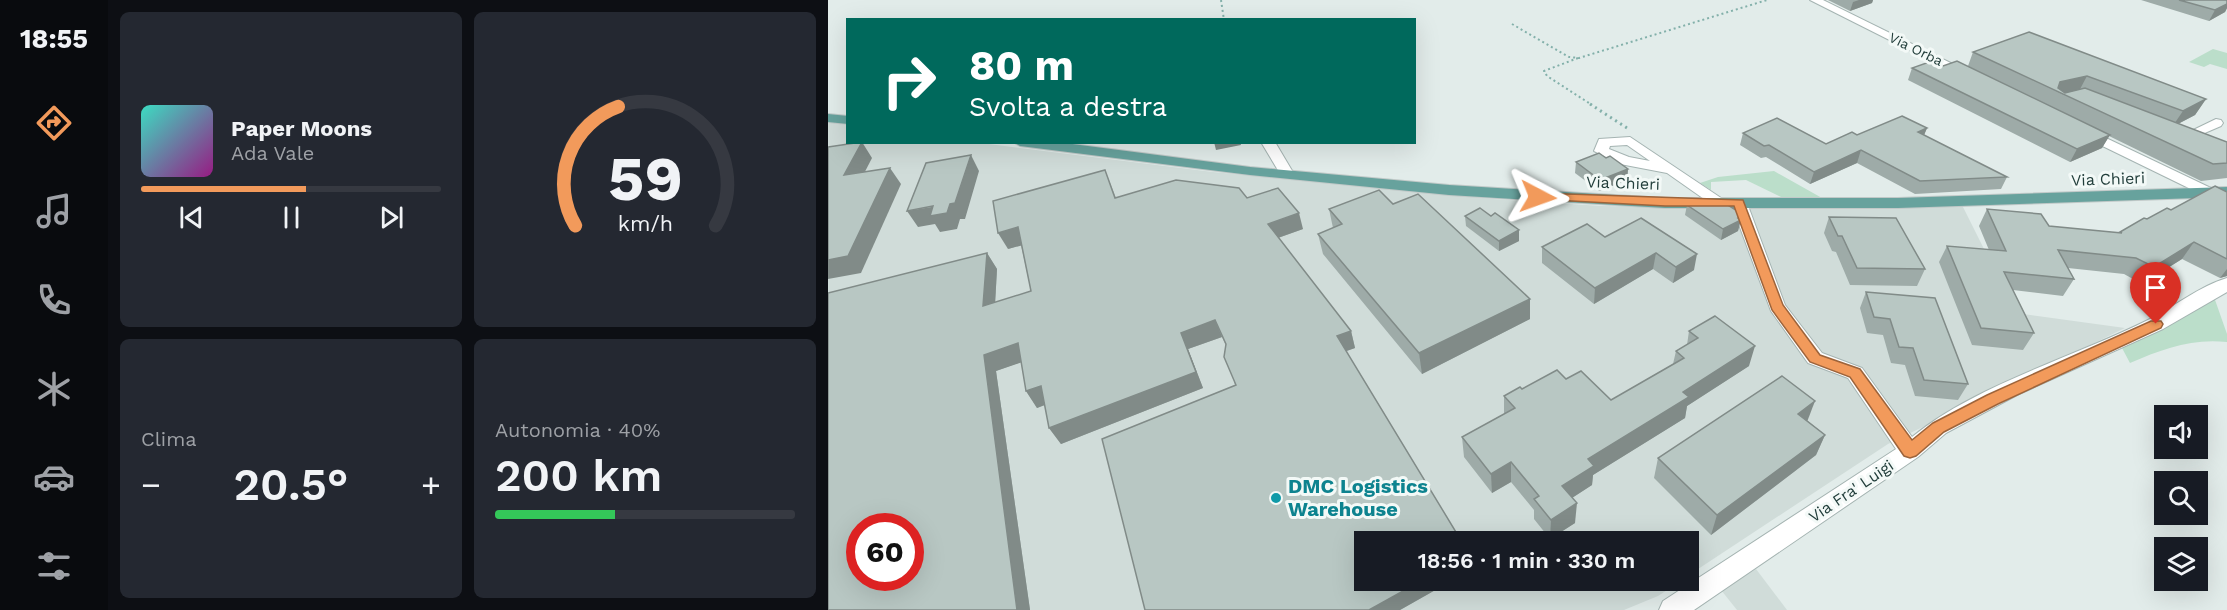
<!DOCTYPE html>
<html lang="it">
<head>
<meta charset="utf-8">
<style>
  :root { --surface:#171b24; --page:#242831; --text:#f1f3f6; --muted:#9ea1a6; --line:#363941; --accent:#f29a5b }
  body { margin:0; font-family:"Work Sans",sans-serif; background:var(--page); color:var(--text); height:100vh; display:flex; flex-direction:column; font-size:22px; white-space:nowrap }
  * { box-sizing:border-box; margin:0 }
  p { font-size:20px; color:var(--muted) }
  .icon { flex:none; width:33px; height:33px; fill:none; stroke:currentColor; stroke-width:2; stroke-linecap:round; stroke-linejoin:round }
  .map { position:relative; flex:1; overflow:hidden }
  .drawer { display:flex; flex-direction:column; gap:12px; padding:12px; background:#0d0f14; width:720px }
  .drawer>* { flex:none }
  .guide { position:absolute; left:18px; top:18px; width:570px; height:126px; border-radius:0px; box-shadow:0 6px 24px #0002; background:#00695c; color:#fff; overflow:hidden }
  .buttons { position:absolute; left:1326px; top:405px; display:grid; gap:12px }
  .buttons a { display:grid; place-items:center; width:54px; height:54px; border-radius:0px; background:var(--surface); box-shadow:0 6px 24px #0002; font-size:30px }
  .speed { position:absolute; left:18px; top:513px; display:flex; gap:12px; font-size:30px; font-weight:700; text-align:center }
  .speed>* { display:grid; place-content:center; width:78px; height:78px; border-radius:50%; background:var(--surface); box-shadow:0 6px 24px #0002; line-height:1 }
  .speed .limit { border:9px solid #d22; background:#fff; color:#111 }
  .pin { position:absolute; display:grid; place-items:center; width:51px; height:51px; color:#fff; margin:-62px -26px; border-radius:50% 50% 50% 0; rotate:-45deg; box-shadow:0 0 6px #0007 }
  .pin .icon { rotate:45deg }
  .me { position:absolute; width:66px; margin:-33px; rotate:94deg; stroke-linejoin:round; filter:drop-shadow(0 0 4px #0008) }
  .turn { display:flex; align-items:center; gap:21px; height:126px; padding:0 24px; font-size:27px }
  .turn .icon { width:78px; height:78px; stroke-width:2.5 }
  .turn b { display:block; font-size:42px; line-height:51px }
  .big { font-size:45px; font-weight:600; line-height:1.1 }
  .drawer .card { flex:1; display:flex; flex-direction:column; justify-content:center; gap:9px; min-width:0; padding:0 21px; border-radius:9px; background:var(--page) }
  .drawer .dial { align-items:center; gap:0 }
  .dial svg { height:156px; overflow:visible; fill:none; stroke:var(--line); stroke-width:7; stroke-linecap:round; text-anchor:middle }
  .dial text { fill:var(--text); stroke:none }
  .song { display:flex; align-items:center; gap:18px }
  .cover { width:72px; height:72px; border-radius:9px; background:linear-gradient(135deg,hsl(170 70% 55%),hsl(310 70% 35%)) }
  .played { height:6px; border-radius:3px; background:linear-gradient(90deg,var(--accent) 55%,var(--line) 55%) }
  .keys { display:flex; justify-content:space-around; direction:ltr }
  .heat { display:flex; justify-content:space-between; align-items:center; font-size:33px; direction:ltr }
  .charge { height:9px; border-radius:4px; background:linear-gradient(90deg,#34c759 40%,var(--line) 0) }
  .drawer .tiles { flex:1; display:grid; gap:12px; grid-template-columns:repeat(2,1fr) }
  .trip { position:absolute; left:526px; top:531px; width:345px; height:60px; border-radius:0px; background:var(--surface); box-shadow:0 6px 24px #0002; font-weight:600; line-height:60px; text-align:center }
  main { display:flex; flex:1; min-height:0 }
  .tabs { display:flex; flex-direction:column; width:108px; justify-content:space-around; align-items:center; background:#090b0e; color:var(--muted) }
  .tabs .icon { width:42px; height:42px }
  .tabs .active { color:var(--accent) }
  .tabs b { font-size:27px; color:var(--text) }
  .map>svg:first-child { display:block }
  .built { fill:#d0dcd9; fill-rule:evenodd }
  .green { fill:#bbdeca }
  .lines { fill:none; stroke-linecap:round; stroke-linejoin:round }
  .minor-casing { stroke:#a5b4b2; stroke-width:2 }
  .major-casing { stroke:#c1c9c8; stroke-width:2 }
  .path-far1 { stroke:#83b0aa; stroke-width:2; stroke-dasharray:2 3; stroke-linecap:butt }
  .path { stroke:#83b0aa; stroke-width:3; stroke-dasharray:2 4; stroke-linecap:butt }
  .minor { fill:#fff; fill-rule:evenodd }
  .major { fill:#67a29d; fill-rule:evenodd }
  .wall { fill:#9eaba8 }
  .shaded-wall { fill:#818b88 }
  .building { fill:#b8c7c3; stroke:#818b88; stroke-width:1.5; fill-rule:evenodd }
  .route { fill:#f29a5b; stroke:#9d643b; stroke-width:1.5 }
  .culture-dot { fill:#0f9aa8; stroke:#f3f9f7; stroke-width:2 }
  .labels { text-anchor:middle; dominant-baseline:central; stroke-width:6; stroke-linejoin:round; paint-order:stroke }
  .far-street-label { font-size:14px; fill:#223e3b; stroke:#f3f9f7 }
  .street-label { font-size:16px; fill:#223e3b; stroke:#f3f9f7 }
  .near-culture-label { font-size:20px; font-weight:bold; fill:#0d838f; stroke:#f3f9f7; text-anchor:start }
</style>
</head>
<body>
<main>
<nav class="tabs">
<b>18:55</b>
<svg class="icon active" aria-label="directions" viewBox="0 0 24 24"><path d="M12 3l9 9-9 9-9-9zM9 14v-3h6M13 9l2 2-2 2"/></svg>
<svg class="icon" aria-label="music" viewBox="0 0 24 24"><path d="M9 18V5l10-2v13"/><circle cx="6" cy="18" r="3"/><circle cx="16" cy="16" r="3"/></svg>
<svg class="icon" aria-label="phone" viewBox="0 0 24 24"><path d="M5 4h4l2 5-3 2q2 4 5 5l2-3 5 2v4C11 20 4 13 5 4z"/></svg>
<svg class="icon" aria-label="climate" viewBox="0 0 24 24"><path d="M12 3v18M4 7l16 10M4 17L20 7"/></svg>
<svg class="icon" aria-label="car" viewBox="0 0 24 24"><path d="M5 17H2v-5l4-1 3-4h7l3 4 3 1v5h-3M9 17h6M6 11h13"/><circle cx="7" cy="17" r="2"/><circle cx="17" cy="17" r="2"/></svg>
<svg class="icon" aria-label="filters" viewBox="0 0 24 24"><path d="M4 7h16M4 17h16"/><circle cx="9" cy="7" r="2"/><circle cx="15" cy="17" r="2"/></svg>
</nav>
<section class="drawer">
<div class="tiles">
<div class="card">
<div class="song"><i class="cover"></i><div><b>Paper Moons</b><p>Ada Vale</p></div></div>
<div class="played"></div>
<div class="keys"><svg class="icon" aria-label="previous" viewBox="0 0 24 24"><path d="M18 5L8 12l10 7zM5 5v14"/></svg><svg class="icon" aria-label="pause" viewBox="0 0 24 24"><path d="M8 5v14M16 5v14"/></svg><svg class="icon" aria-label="next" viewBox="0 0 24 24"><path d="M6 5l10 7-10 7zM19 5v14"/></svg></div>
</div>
<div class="card dial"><svg viewBox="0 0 100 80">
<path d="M14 69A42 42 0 1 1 86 69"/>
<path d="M14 69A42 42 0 0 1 36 8" stroke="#f29a5b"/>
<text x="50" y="56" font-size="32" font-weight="700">59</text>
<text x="50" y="72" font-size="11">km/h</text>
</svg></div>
<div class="card"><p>Clima</p>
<div class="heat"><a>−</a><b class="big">20.5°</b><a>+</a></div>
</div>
<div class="card"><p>Autonomia · 40%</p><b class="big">200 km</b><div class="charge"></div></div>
</div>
</section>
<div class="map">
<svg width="1399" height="610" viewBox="0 0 1399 610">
  <rect width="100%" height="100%" fill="#e2ecea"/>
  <!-- built -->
  <g class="built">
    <path d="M0 122 19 125 20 142 153 143 385 172 665 199 774 206 918 208 1134 205 1188 313 1297 328 1060 444 861 575V542H537V580L853 581 830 596 796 610H0ZM32 526H82V578H32Z"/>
    <polygon points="928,569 959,610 909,610 893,590"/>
  </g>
  <!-- green -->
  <g class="green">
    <polygon points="1385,49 1399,53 1399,69 1382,64 1376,67 1361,62"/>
    <polygon points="946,171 994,198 955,198 918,180 883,182 883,190 872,183 890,177"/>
    <path d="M1386 297 1399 334V342C1364 338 1334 349 1302 363L1294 348Z"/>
  </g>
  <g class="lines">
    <!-- minor casing -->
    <g class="minor-casing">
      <g id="minor">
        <polygon points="982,0 995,0 1147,75 1145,78 1137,78"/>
        <polygon points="1388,119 1393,120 1395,123 1393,126 1372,135 1377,142 1399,152 1399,161 1367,148 1357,134"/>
        <polygon points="1257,128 1387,190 1390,193 1387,196 1377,196 1252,135 1250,132"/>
        <path d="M802 137 896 200 899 203 896 206H886L839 173 792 164 766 151 771 139ZM799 145 822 161 801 157 781 149 782 146Z"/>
        <polygon points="433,142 447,142 466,174 464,177 454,177"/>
        <path d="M911 198 919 203 957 305 994 353 1034 368 1084 437C1149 384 1247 357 1322 319 1347 306 1372 286 1399 278V292L1335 329 1189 395 1118 433 1090 457 866 610H831L835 601 1068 449 1020 378 980 363 943 311 903 203Z"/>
      </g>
    </g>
    <!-- major casing -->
    <g class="major-casing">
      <g id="major">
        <polygon points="0,114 20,116 20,124 0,122"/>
        <polygon points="185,142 229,142 422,167 621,185 837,198 1070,198 1399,187 1399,197 1070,208 837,208 621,195 422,175 192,146"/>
      </g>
    </g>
    <!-- path-far1 -->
    <g class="path-far1">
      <polyline points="393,0 396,20"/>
      <polyline points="684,24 741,57 751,58 939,0"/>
      <polyline points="750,58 716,71 719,76 764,105"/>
    </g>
    <!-- path -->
    <polyline class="path" points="762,104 799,128"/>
    <!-- minor -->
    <use href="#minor" class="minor"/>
    <!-- major -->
    <use href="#major" class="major"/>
  </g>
  <!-- wall -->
  <g class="wall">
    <polygon points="1000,0 1045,0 1044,3 1022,11"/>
    <polygon points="1313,0 1399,0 1399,8 1397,12 1381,21"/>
    <polygon points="1145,52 1378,99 1367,115 1350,124 1399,142 1399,178 1373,181 1281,136 1274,148 1242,162 1080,80 1084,68 1140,66"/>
    <polygon points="1099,128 1096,135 1179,177 1173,189 1087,194 1029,163 982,184 938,157 933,158 912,145 915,133 998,144 1029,135"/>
    <polygon points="778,158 800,169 799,180 771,191 747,173 748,162"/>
    <polygon points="277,170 288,198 419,198 475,229 450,238 523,331 527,348 518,351 537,580 625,580 572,610 317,610 407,385 398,346 394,337 360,349 375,388 233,444 221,428 217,405 209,408 198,391 193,362 168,371 202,610 0,610 159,253 169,269 167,303 203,291 193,245 180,249"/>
    <polygon points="1399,192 1399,276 1392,278 1354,259 1314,284 1296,274 1240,268 1246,279 1235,296 1185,290 1206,333 1195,350 1144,345 1111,262 1119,246 1161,250 1151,226 1159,209 1221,226 1292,233 1319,219 1343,210"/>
    <polygon points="565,204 702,319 594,374 495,254 490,234 505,228 501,209"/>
    <polygon points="859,205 912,217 910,231 893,240 857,215"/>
    <polygon points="637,216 691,241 671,251 638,226"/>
    <polygon points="1001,217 1097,269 1089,286 1022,285 1008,252 1004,251 996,233"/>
    <polygon points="813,218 866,270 845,283 825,269 766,304 714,263 714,247 777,237"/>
    <polygon points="1038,292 1140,384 1130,400 1087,396 1077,365 1063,363 1055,335 1039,333 1032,308"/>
    <polygon points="861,331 921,366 859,406 857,418 765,475 764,485 744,498 747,523 722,539 706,519 706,510 683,482 664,493 636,457 634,437 676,414 676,396 694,389 738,379 783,400 845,364 848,351 859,345"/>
    <polygon points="980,421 997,435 988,455 883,535 826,478 830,458"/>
  </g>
  <!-- shaded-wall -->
  <g class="shaded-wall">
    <polygon points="1031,0 1045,0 1044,3 1022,11 1025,2"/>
    <polygon points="1399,4 1399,8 1397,12 1381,21 1387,10"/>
    <polygon points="1259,76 1251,91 1236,95 1228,91 1232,82"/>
    <polygon points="1378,99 1367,115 1344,127 1355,111"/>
    <polygon points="1099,128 1094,140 1090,132"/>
    <polygon points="1282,135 1274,148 1242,162 1249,149"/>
    <polygon points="34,142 44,158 27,191 16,175"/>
    <polygon points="386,142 412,142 413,145 388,150"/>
    <polygon points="1033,150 1029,163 982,184 986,172"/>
    <polygon points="143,155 151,171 137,219 132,219 129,229 112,232 107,224 90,227 79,211 122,204"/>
    <polygon points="62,168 73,184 33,273 0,279 0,260"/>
    <polygon points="800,169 799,180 771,191 772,180"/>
    <polygon points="471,213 475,229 444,240 440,224"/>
    <polygon points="912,217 912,221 913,220 910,231 893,240 895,229"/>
    <polygon points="190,227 199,244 180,249 170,233"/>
    <polygon points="691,230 691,241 671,251 671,241"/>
    <polygon points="1366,242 1354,259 1314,284 1326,267"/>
    <polygon points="159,253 169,269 166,323 155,306"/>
    <polygon points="828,253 825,269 766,304 767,288"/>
    <polygon points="869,254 866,270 845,283 848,267"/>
    <polygon points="1399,269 1399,276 1392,278"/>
    <polygon points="702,299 702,319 594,374 591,353"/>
    <polygon points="387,320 394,337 360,349 375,388 233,444 221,428 353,333"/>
    <polygon points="523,331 527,348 513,353 509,336"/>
    <polygon points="190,343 200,360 168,371 202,610 189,610 156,355"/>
    <polygon points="927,346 921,366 859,406 857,418 765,475 764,485 733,505 734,486 760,459 855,392"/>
    <polygon points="213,386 224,402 209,408 198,391"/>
    <polygon points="987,401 979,422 970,414"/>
    <polygon points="997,435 988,455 883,535 889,515"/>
    <polygon points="683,462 683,482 664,493 663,474"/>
    <polygon points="749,503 747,523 722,539 723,520"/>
    <polygon points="595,580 625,580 572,610 541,610"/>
  </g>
  <!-- building -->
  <g class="building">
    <polygon points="1351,0 1399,0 1399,4 1387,10"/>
    <polygon points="1201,32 1378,99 1355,111 1259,76 1232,82 1230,88 1237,93 1257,88 1399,142 1399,163 1385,164 1145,52"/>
    <polygon points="1104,61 1115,66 1129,61 1282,135 1249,149 1084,68"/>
    <polygon points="1074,116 1099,128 1090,132 1179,177 1092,181 1033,150 986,172 941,145 936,146 915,133 949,118 998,144 1024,132 1029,135"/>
    <polygon points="34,142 16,175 62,168 20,256 0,260 0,147"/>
    <polygon points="771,153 778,158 782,156 800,169 772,180 748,162"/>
    <polygon points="143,155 127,203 122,204 119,213 102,216 105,206 79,211 98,163"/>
    <path d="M277 170 287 198 348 180 411 188 419 198 450 188 471 213 440 224 523 331 509 336 634 542H537V580H595L541 610H317L274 439 408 385 396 357 398 344 387 320 353 333 368 372 221 428 213 386 198 391 190 343 156 355 189 610H0V293L159 253 155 306 203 291 190 227 170 233 165 201ZM32 526H82V578H32Z"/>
    <polygon points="1387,186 1399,192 1399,259 1366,242 1326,267 1308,258 1230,250 1246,279 1176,272 1206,333 1153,328 1119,246 1178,251 1159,209 1213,214 1221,226 1294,233 1292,232 1316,218 1319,219 1339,208 1343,210"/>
    <polygon points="551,190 565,204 590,194 702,299 591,353 490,234 514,224 501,209"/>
    <polygon points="892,200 911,212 912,217 910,218 913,220 895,229 859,205 884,205"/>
    <polygon points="652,208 663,216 667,213 691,230 671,241 637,216"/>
    <polygon points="1001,217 1068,218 1097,269 1029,268 1014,236 1010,236"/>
    <polygon points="813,218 869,254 848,267 828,253 767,288 714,247 759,224 777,237"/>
    <polygon points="1038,292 1107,298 1140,384 1096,380 1085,348 1071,347 1062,319 1046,317"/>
    <polygon points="887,316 927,346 855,392 861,397 760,459 766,466 734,486 749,503 723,520 706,499 711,496 683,462 663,474 634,437 687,408 676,396 692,387 694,389 729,370 738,379 753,371 783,400 856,358 848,351 870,338 861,331"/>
    <polygon points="954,376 987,401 970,414 997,435 889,515 830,458"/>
  </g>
  <!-- route -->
  <polygon class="route" points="710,193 915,200 955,305 992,355 1032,369 1084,440 1105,423 1159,395 1323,321 1333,321 1335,324 1333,328 1170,404 1116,432 1088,456 1082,458 1076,456 1022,377 982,362 944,310 906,206 837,206 706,199 705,197"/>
  <!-- markers -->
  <circle class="culture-dot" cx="448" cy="498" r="6"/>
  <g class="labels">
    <!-- far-street labels -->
    <g class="far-street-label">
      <text transform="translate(1088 49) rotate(26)">Via Orba</text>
    </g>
    <!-- street labels -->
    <g class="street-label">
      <text transform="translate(1280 179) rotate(-2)">Via Chieri</text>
      <text transform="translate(795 183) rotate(2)">Via Chieri</text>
      <text transform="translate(1023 491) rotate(-34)">Via Fra' Luigi</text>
    </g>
    <!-- near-culture labels -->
    <g class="near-culture-label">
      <text x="460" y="486">DMC Logistics<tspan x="460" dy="23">Warehouse</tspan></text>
    </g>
  </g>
</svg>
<div class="buttons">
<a><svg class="icon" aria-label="sound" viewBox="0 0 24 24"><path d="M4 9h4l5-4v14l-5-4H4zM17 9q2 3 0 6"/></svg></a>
<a><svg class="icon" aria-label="search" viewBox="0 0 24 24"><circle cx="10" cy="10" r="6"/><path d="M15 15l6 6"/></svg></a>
<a><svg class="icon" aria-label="layers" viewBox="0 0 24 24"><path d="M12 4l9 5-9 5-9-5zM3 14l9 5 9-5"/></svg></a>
</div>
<div class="speed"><div class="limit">60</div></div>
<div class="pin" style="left:1328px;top:324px;background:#d93025"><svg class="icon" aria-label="arrive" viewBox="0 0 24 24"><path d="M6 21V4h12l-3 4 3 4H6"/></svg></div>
<svg class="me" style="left:710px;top:197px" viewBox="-20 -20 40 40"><path d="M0-17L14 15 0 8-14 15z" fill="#f29a5b" stroke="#fff" stroke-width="4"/></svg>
<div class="trip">18:56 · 1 min · 330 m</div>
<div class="guide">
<div class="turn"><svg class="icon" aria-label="right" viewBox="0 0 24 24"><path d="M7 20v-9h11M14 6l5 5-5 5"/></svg><div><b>80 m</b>Svolta a destra</div></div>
</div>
</div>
</main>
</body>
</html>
